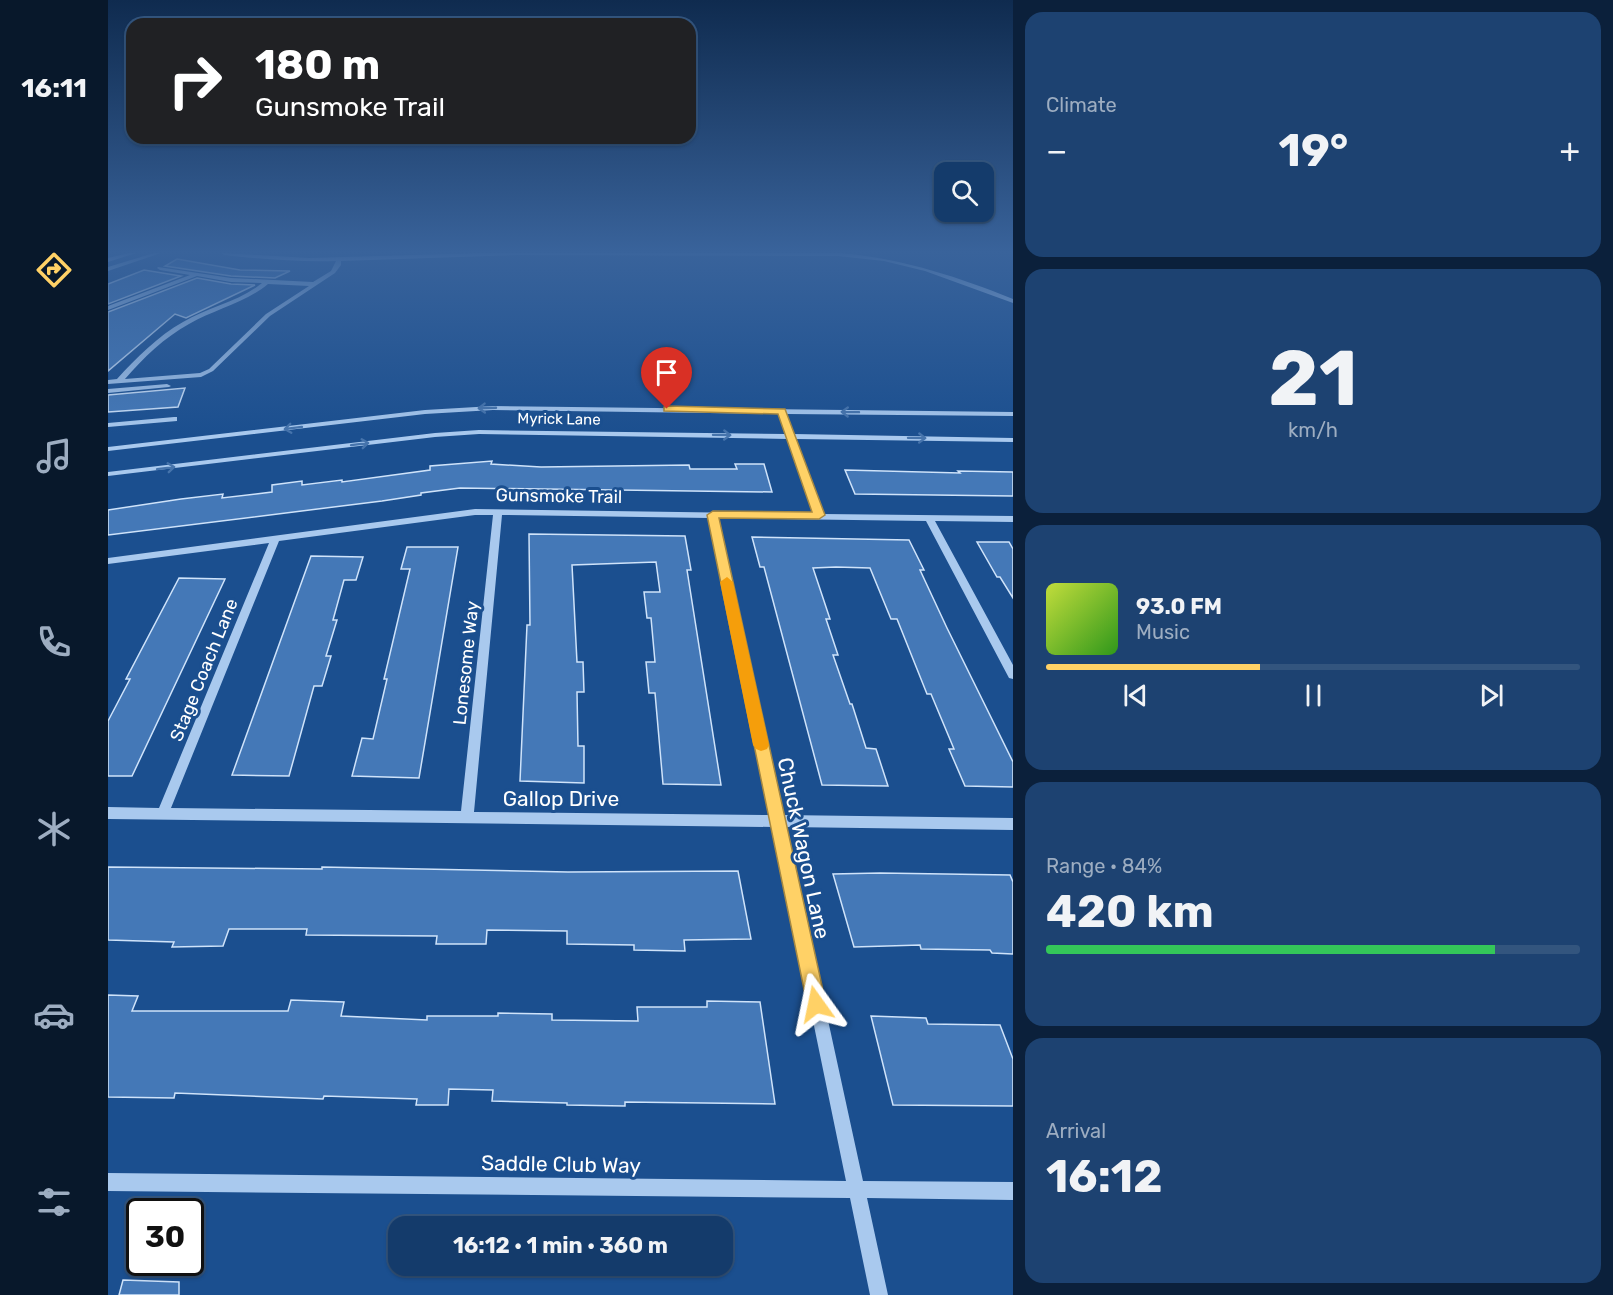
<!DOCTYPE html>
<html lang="en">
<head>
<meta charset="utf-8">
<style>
  :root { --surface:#143b6b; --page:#1d4271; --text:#f1f3f6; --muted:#9dadc1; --line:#33557e; --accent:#ffd166 }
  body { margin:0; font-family:Rubik,sans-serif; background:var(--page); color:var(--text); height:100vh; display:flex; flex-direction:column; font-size:22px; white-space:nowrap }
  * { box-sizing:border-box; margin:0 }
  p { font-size:20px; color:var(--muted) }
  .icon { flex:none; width:33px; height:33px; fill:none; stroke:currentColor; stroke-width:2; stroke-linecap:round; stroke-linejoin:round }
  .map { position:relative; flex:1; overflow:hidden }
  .drawer { display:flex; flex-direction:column; gap:12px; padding:12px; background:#0b203b; width:600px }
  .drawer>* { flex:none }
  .top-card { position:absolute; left:18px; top:18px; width:570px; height:126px; border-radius:18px; box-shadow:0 2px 4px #0004,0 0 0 2px var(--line); background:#202124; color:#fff; overflow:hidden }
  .buttons { position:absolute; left:826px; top:162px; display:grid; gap:12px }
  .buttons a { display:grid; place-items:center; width:60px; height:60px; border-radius:12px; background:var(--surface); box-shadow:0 2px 4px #0004,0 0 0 2px var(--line); font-size:30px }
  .speed { position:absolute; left:18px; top:1198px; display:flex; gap:12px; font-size:30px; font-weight:700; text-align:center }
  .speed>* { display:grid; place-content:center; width:78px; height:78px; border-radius:50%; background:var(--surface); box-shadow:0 2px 4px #0004,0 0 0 2px var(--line); line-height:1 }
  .speed .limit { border:3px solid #111; border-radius:9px; background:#fff; color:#111 }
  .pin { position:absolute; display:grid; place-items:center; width:51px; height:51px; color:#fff; margin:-62px -26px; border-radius:50% 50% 50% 0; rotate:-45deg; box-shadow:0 0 6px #0007 }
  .pin .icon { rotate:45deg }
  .me { position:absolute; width:66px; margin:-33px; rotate:348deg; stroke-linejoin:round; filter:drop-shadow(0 0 4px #0008) }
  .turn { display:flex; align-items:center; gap:21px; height:126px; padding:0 30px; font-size:27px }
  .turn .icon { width:78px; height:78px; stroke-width:2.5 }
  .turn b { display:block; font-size:42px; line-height:51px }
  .big { font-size:45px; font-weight:700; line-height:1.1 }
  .drawer .widget { flex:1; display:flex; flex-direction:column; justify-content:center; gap:9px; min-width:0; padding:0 21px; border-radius:18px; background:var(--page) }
  .drawer .dial { align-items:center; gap:0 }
  .dial b { font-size:78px; line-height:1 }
  .song { display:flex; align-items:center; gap:18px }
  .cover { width:72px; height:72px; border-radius:9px; background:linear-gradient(135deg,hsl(70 70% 55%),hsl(110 70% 35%)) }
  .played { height:6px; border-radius:3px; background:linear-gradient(90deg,var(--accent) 40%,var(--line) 40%) }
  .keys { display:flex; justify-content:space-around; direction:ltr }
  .heat { display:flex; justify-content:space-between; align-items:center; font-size:33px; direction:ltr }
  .charge { height:9px; border-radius:4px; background:linear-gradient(90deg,#34c759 84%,var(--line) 0) }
  .trip { position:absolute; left:280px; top:1216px; width:345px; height:60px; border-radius:18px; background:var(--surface); box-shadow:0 2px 4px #0004,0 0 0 2px var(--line); font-weight:700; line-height:60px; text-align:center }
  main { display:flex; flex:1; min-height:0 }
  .tab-bar { display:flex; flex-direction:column; width:108px; justify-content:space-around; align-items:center; background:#08182b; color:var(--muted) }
  .tab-bar .icon { width:42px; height:42px }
  .tab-bar .on { color:var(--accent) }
  .tab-bar b { font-size:27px; color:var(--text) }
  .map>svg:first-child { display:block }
  .building { fill:#4478b7; stroke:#cfe3fa; stroke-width:1.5 }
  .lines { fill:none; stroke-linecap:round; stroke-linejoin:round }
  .minor { fill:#a9c9ee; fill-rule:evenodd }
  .oneway { stroke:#4674ac }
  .route { fill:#ffd166; stroke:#a68842; stroke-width:1.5 }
  .slow { fill:#f59e0b }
  .labels { text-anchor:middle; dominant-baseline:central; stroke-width:6; stroke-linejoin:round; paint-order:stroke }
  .far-street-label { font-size:15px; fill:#fff; stroke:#1b4f8f }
  .street-label { font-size:18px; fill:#fff; stroke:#1b4f8f }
  .near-street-label { font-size:21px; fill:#fff; stroke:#1b4f8f }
</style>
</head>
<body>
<main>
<nav class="tab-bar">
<b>16:11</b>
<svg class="icon on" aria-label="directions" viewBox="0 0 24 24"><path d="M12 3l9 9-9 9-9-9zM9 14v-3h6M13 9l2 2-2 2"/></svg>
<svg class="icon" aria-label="music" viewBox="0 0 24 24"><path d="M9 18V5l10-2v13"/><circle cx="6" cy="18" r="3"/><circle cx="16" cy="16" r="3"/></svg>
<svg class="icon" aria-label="phone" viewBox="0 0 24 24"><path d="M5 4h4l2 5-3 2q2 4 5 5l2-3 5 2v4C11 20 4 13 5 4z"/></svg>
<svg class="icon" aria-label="climate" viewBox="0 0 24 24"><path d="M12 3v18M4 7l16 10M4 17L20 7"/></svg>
<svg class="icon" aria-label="car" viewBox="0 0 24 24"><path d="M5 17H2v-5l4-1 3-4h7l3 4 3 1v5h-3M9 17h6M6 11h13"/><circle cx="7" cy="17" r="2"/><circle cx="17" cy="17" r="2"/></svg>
<svg class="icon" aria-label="filters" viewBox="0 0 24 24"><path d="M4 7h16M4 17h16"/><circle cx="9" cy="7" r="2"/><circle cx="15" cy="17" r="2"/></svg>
</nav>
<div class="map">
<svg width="905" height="1295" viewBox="0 0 905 1295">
  <rect width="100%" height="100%" fill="#1b4f8f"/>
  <!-- building -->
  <g class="building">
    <polygon points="69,259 132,270 182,271 167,278 123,276 57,266"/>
    <polygon points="36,270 73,276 0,304 0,284"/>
    <polygon points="89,278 123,284 147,285 78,318 67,314 0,371 0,312"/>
    <polygon points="77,388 70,407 0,412 0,395"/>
    <polygon points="384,461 383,464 433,467 581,465 582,469 629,469 627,464 656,464 664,492 352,488 313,493 313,495 274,501 0,535 0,510 73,499 115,494 114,498 164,492 164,485 194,481 194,485 234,480 234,482 322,470 322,466"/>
    <polygon points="737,470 852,473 850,471 905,472 905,496 747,494"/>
    <polygon points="421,534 577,536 583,570 579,570 613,785 555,784 547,693 541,693 538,662 547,662 543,618 539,618 536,592 552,592 548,562 464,565 469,662 475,662 476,692 469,692 470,746 476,746 476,783 412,781 419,625 422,625"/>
    <polygon points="644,537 801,540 816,570 812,570 839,628 905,762 905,787 857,786 841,749 846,749 823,694 819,694 789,619 783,619 762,568 728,567 705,568 722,619 718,619 730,655 725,655 742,704 744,704 758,748 768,749 780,786 714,785 656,567 652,567"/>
    <polygon points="869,542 901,542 905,549 905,598 892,577 889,577"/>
    <polygon points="299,547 350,547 311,778 244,776 254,738 265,739 279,679 276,679 302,569 293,569"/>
    <polygon points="203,556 255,557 248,580 236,580 225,620 229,620 218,656 223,656 214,686 206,686 181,776 124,775"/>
    <polygon points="71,578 117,579 24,776 0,776 0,721 22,679 18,679"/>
    <polygon points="0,867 214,869 214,867 460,872 630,871 643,939 576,940 577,951 526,950 526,945 459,944 459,931 379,930 378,944 328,944 329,936 198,935 199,929 121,929 115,946 64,947 66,942 0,940"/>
    <polygon points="772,873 902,875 905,882 905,954 884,953 882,950 813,949 812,945 746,947 725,874"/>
    <polygon points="0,995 30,996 24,1011 180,1011 183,1000 236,1002 233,1016 319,1020 319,1016 390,1016 390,1013 444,1014 444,1020 530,1021 529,1007 599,1007 599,1001 652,1002 667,1104 517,1102 517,1106 459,1105 459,1103 384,1101 385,1090 341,1089 340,1105 308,1105 309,1099 216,1096 215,1099 67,1093 66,1098 0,1097"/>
    <polygon points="763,1016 818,1018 820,1024 892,1025 905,1059 905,1106 785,1105"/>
    <polygon points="15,1280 71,1282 71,1295 11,1295"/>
  </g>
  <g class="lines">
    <!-- minor -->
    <g class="minor">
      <polygon points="21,253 28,253 0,262 0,258"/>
      <polygon points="46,253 53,253 0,271 0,267"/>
      <path d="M114 253 201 258 375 253H731C792 258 848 276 905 299V303L817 271 776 261 730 256 408 255 233 261V265L227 273 162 316 105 371 93 377 0 384V380L9 379C28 358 50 336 75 322 100 307 131 302 154 283L123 282 89 276 0 310V306L82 275 52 270 49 268 50 267 123 278 205 282 223 271 228 261C190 262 153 259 116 255ZM160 284 201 286 158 314 101 369 92 373 17 379C35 358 57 337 81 324 107 309 137 303 160 284Z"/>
      <polygon points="59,384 63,386 61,387 0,393 0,389"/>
      <path d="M385 406 905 412V416L679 414 686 434 905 438V442L688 439 715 514 905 516V522L827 521 905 665V679L901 678 818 521 610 518 675 815 905 818V830L678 827 755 1181 905 1182V1200L759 1198 780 1295H762L742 1198 0 1191V1173L738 1181 665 827 0 819V807L51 808 161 543 0 564V558L367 509 706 514 680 439 371 434 327 437 0 476V472L327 433 371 430 678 434 671 414 385 410 317 414 0 451V447L317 410ZM367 515H385L353 811 63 808 171 541ZM394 515 601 518 663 815 366 812Z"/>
      <polygon points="66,417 69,417 69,421 0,427 0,423"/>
    </g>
  </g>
  <!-- one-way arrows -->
  <defs><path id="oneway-shaft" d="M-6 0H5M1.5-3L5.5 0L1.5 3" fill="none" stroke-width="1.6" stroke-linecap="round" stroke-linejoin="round" transform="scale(1.5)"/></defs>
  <g class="oneway">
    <use href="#oneway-shaft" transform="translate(379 408) rotate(178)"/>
    <use href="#oneway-shaft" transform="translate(742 412) rotate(-179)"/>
    <use href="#oneway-shaft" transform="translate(185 428) rotate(173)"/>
    <use href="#oneway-shaft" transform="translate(614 435) rotate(1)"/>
    <use href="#oneway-shaft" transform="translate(809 438) rotate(1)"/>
    <use href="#oneway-shaft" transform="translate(252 444) rotate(-7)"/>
    <use href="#oneway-shaft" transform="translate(58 468) rotate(-7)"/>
  </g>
  <!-- sky -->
  <linearGradient id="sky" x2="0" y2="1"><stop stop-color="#0f2b4f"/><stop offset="0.58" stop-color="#39639b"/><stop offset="1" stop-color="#39639b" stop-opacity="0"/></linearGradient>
  <rect width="905" height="434" fill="url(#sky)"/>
  <!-- route -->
  <polygon class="route" points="559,406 677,409 717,515 711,519 611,518 718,1004 715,1011 708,1014 701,1011 699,1004 599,515 605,511 704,512 670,414 556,411 556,407"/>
  <!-- slow -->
  <polygon class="slow" points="619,577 625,582 661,745 659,749 653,751 648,749 645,745 612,582"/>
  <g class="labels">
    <!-- far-street labels -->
    <g class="far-street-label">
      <text transform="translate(451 419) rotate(1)">Myrick Lane</text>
    </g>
    <!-- street labels -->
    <g class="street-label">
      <text transform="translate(451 496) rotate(1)">Gunsmoke Trail</text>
      <text transform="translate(358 663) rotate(-84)">Lonesome Way</text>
      <text transform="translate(96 670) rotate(-68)">Stage Coach Lane</text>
    </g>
    <!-- near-street labels -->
    <g class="near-street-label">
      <text x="453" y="798">Gallop Drive</text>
      <text transform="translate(696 848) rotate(78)">Chuck Wagon Lane</text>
      <text transform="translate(453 1164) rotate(1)">Saddle Club Way</text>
    </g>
  </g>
</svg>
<div class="buttons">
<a><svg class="icon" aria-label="search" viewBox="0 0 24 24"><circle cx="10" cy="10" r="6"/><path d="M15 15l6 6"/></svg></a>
</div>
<div class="speed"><div class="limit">30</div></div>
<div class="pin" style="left:559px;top:409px;background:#d93025"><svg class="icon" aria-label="arrive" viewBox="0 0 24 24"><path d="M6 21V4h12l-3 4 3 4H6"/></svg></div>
<svg class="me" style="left:708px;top:1004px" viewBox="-20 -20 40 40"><path d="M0-17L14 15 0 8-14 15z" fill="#ffd166" stroke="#fff" stroke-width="4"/></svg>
<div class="trip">16:12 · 1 min · 360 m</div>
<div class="top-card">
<div class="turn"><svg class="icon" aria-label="right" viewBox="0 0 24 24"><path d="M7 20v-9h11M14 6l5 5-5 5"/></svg><div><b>180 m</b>Gunsmoke Trail</div></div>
</div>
</div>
<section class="drawer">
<div class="widget"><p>Climate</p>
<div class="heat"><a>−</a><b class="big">19°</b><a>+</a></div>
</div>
<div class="widget dial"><b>21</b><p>km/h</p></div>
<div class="widget">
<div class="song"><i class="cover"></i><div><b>93.0 FM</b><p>Music</p></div></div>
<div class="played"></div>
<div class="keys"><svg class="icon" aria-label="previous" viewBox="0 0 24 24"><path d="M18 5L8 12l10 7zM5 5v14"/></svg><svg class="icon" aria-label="pause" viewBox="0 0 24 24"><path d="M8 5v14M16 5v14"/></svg><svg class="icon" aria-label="next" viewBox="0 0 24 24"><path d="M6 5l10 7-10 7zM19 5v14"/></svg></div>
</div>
<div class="widget"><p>Range · 84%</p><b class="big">420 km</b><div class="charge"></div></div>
<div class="widget"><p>Arrival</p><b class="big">16:12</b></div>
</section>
</main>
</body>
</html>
